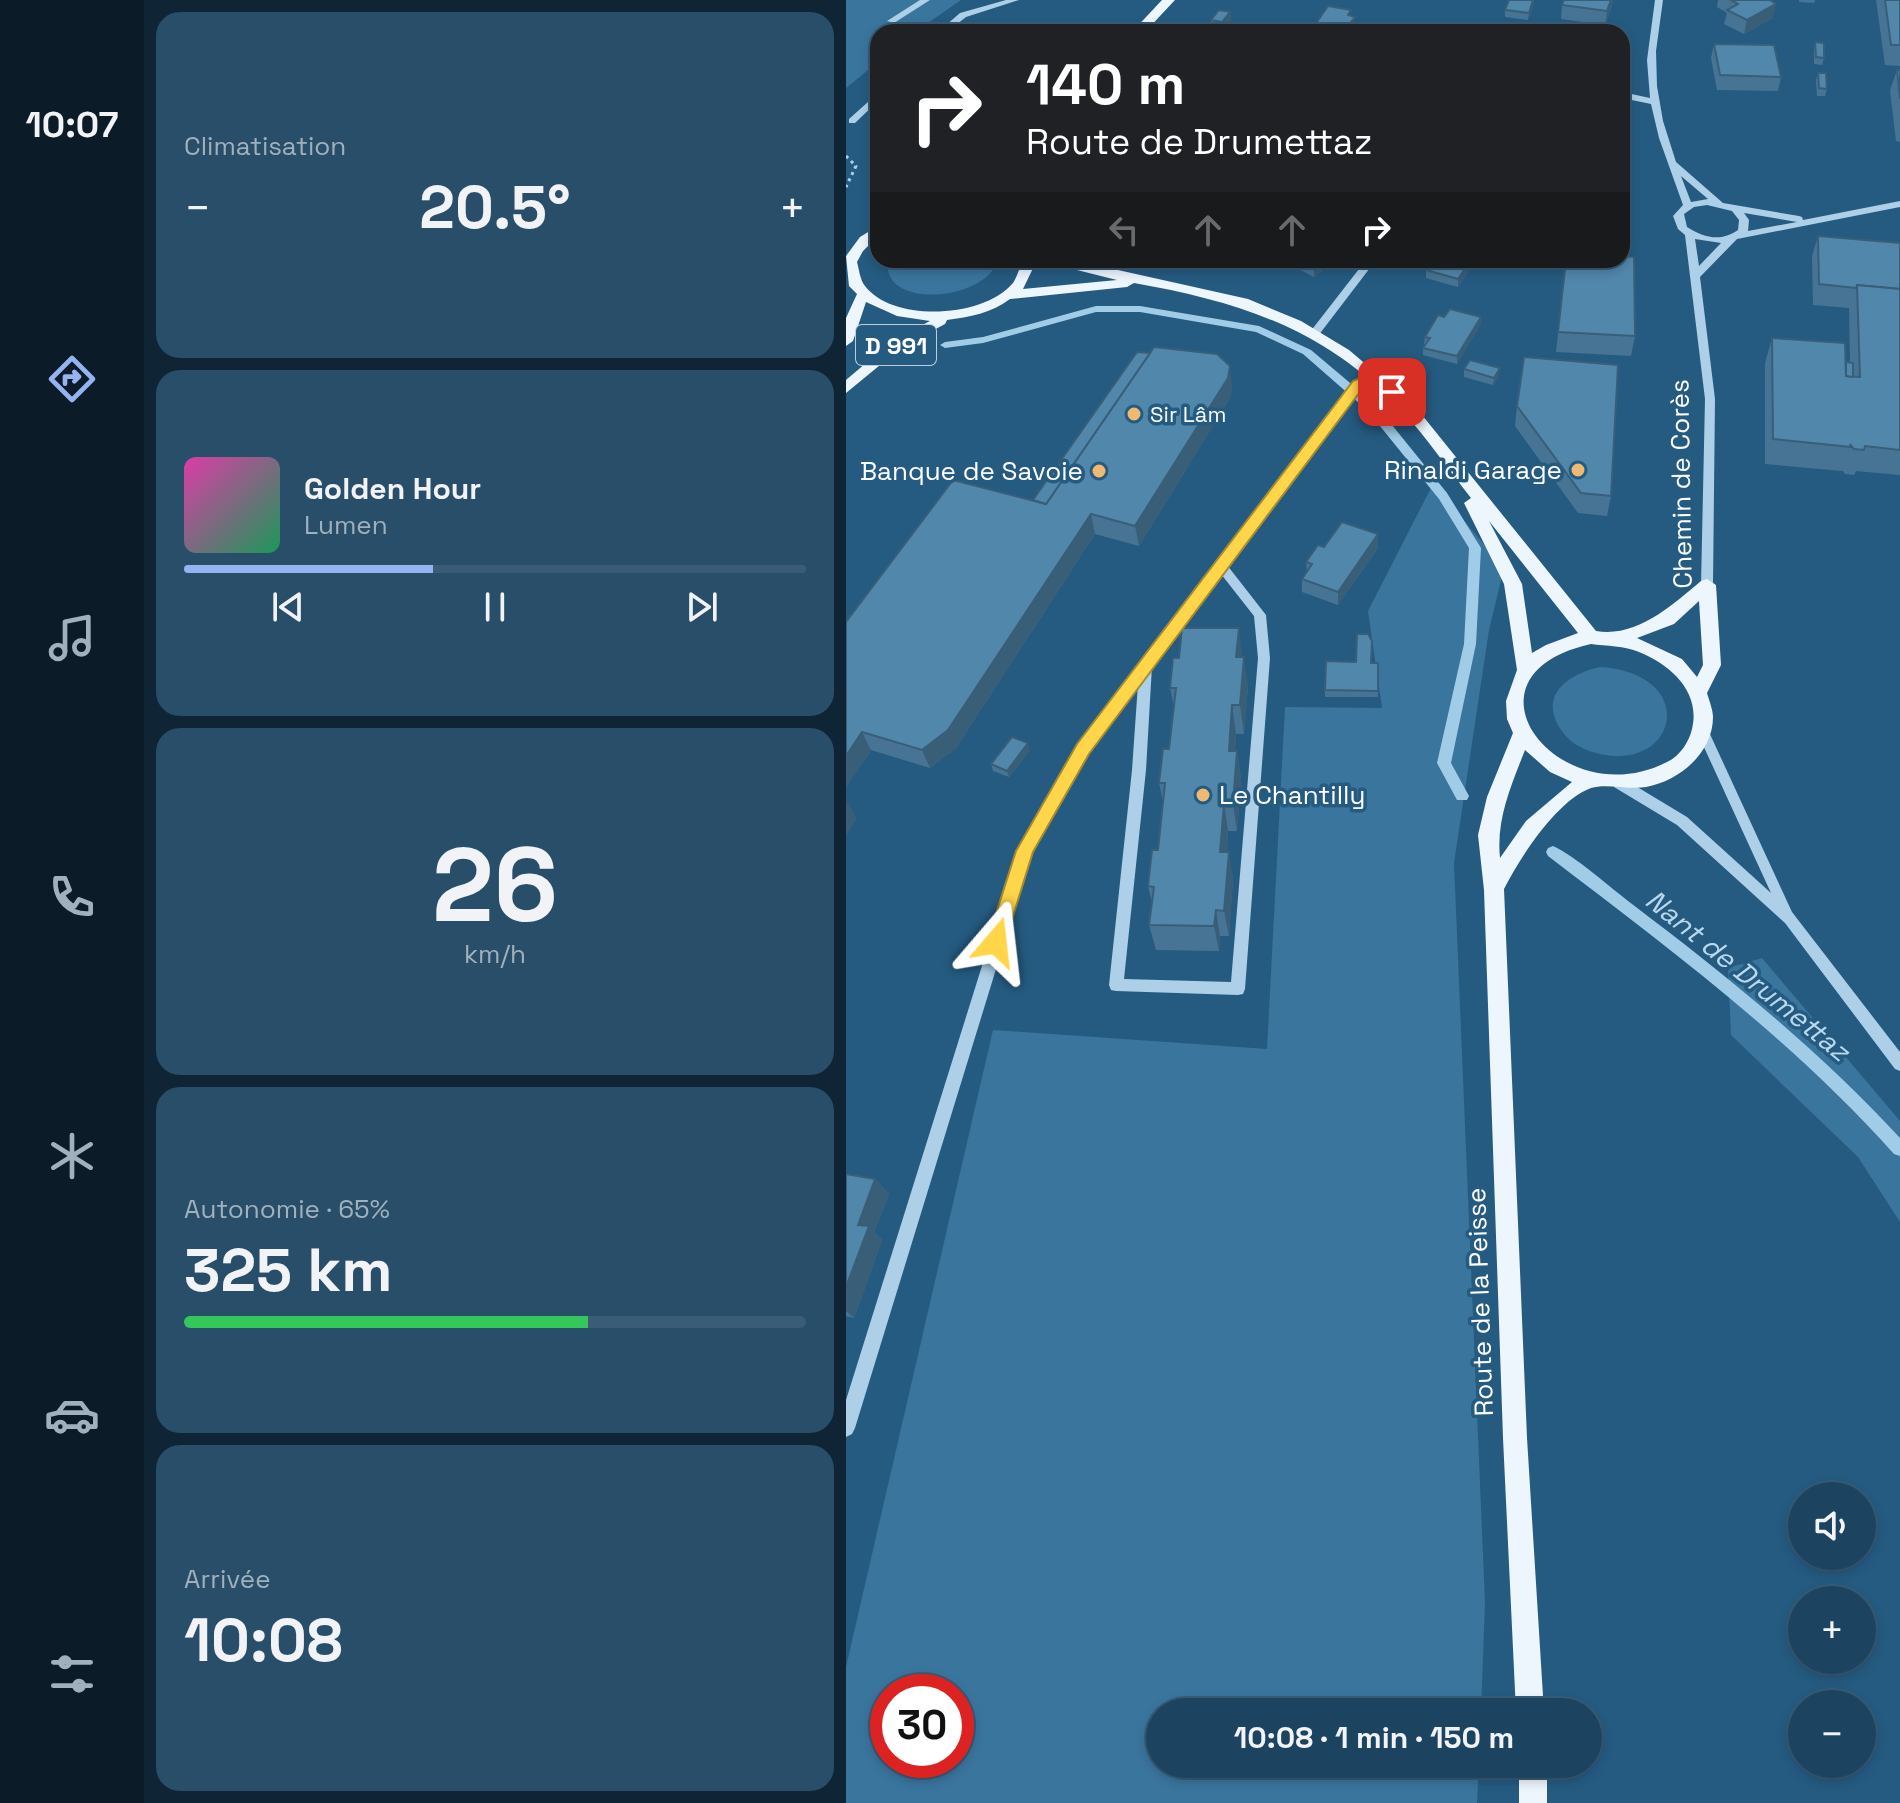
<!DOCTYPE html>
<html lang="fr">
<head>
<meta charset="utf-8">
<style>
  :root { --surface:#1c4461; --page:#294e6a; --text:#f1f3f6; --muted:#a0b0bd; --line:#3a5c76; --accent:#95b2f1 }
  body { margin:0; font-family:"Space Grotesk",sans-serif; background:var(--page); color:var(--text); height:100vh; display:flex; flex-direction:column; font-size:30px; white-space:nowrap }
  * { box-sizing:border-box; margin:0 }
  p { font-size:26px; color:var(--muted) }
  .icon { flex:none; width:44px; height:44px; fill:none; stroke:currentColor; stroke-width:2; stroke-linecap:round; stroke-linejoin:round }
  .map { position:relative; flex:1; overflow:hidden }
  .panel { display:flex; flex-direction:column; gap:12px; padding:12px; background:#0f2535; width:702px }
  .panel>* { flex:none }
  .banner { position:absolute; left:24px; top:24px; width:760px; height:244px; border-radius:24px; box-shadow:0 4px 12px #0003,0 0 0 2px var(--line); background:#202124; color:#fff; overflow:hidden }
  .fabs { position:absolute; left:942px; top:1482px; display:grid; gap:16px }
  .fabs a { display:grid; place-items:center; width:88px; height:88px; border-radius:50%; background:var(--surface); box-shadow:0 4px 12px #0003,0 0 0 2px var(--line); font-size:40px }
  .speed { position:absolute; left:24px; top:1674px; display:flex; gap:16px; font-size:40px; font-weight:700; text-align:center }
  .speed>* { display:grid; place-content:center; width:104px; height:104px; border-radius:50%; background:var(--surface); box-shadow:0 4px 12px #0003,0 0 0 2px var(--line); line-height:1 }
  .speed .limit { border:12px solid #d22; background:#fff; color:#111 }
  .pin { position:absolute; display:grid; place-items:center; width:68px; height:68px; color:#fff; margin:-34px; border-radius:16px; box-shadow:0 4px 12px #0006 }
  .me { position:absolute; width:88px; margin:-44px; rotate:17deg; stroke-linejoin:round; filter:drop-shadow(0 0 6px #0008) }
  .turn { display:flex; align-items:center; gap:28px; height:168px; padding:0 24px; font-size:36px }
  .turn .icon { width:104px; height:104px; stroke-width:2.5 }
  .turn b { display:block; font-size:56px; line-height:68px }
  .lanes { display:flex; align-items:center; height:76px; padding:0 24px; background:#0003; justify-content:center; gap:40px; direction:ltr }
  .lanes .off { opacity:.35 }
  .big { font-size:60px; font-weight:600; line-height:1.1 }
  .panel .card { flex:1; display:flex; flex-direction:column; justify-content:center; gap:12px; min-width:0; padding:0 28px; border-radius:24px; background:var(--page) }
  .panel .dial { align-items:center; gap:0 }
  .dial b { font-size:104px; line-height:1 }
  .song { display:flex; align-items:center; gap:24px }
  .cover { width:96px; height:96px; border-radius:12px; background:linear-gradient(135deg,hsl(320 70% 55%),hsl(150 70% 35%)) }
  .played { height:8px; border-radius:4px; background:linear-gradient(90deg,var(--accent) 40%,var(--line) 40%) }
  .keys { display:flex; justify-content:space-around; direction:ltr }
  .heat { display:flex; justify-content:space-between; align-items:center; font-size:44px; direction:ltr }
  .charge { height:12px; border-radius:6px; background:linear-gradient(90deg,#34c759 65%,var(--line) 0) }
  .trip { position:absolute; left:300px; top:1698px; width:456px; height:80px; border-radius:40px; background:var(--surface); box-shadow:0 4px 12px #0003,0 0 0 2px var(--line); font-weight:600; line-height:80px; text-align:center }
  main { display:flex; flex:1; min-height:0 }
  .tabs { display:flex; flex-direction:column; width:144px; justify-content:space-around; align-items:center; background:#0b1b27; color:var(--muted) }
  .tabs .icon { width:56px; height:56px }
  .tabs .current { color:var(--accent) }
  .tabs b { font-size:36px; color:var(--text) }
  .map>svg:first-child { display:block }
  .green { fill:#3a759e; fill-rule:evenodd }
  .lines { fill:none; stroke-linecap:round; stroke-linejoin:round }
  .stream { fill:#a1cce7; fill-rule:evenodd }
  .path { stroke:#adcfe7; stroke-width:3; stroke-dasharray:3 4; stroke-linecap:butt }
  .minor { fill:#adcfe7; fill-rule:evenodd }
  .major { fill:#eef6fd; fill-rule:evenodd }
  .wall { fill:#477494 }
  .shaded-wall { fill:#395e78 }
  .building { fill:#5287ac; stroke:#395e78; stroke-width:2 }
  .route { fill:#ffd54a; stroke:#a68a30; stroke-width:2 }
  .poi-dot { fill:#f0b971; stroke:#255b81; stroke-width:3 }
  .labels { text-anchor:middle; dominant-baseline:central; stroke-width:7; stroke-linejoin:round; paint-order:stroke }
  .far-poi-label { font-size:22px; fill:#fff; stroke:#255b81; text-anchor:start }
  .shield { fill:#255b81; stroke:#beced9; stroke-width:2 }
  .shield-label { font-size:24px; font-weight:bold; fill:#fff }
  .poi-label { font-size:26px; fill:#fff; stroke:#255b81; text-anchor:end }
  .street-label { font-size:26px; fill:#fff; stroke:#255b81 }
  .water-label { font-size:28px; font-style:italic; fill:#b8d9ee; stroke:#255b81 }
</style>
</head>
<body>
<main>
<nav class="tabs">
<b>10:07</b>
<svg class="icon current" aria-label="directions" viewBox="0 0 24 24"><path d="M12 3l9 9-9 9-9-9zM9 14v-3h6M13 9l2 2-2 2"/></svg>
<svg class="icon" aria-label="music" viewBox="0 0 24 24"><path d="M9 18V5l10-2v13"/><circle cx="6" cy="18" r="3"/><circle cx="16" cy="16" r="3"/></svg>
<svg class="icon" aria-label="phone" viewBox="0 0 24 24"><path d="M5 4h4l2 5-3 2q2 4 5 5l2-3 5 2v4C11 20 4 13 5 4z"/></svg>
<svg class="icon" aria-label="climate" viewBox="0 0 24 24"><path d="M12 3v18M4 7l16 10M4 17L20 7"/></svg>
<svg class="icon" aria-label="car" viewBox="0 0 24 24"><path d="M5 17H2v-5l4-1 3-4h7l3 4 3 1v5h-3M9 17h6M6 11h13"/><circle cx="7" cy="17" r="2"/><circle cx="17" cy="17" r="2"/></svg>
<svg class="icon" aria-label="filters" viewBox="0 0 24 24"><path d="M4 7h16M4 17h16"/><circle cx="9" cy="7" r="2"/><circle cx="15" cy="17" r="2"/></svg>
</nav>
<section class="panel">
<div class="card"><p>Climatisation</p>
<div class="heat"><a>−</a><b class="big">20.5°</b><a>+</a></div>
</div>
<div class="card">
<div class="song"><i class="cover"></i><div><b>Golden Hour</b><p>Lumen</p></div></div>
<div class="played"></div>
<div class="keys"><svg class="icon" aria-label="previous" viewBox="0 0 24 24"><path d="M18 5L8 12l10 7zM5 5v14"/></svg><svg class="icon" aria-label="pause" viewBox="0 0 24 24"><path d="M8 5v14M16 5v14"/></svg><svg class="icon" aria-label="next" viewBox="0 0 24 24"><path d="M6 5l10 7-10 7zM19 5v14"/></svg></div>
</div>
<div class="card dial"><b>26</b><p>km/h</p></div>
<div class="card"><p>Autonomie · 65%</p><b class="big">325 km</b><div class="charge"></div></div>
<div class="card"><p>Arrivée</p><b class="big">10:08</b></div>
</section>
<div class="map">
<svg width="1054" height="1803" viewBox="0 0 1054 1803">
  <rect width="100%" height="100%" fill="#255b81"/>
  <!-- green -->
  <g class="green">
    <polygon points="0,0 115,0 69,32 32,32 32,62 0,88"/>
    <path d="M42 260H152C139 302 34 310 42 260Z"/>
    <path d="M587 484 658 568 643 630 608 863 639 1603 635 1712H314V1764H633L631 1803H0V1667L147 1030 421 1049 439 707 536 708 522 611ZM42 1692H110V1760H42Z"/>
    <path d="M754 667C856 674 831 775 750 753 734 749 720 740 712 725 694 692 726 673 754 667Z"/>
    <polygon points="916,958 1054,1121 1054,1222 1012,1157 885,1035 882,968"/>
  </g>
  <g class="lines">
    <!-- stream -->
    <g class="stream">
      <polygon points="250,306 294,306 413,326 465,350 529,404 601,493 635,548 630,644 605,763 623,796 621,800 611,800 591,763 618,644 623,548 593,499 521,410 457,354 410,332 294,312 250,312 137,343 99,348 94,345 99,342 137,337"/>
      <path d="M707 846C728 855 766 889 786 904 881 976 973 1050 1054 1138V1156L1048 1154C946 1040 824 949 702 856L700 852 702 848Z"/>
    </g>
    <!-- path -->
    <polyline class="path" points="0,156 10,166 0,187"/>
    <!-- minor -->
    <g class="minor">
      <polygon points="74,0 84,0 48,23 41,21"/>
      <polygon points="160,0 173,0 120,17 101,32 92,32 114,13"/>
      <path d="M809 0H817L810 51 811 86 817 121 830 162 877 203 953 216 956 217 957 220 1054 201V207L891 239 854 277 869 399 867 585 861 589 855 585 859 399 839 235 832 229 827 216 837 205 813 138 805 104 776 98V92L804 98 801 60ZM835 176 862 199 845 202ZM861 205 886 211 893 220 892 230C875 242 858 238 841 227L838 214 848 207ZM898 213 951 222 902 231 903 220ZM849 239 875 243 853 266Z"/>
      <polygon points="32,93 32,101 9,123 3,123 3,119"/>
      <polygon points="520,260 530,260 472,336 464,336 464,332"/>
      <path d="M530 372 535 375 534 377 516 387 502 403 381 565 420 615 424 658 399 989 397 994 392 995 270 991 265 990 263 985 286 770 292 684 242 753 186 852 9 1428 6 1434 0 1437V1400L172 851 232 745 494 399 508 383ZM375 574 408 616 412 658 385 982 278 979 300 770 306 666Z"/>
      <polygon points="857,727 863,732 946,912 1054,1052 1054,1071 1049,1069 939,923 831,825 768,787 766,783 768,779 778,779 841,817 925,893 851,732"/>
    </g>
    <!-- major -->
    <g class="major">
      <polygon points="316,0 329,0 299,32 286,32"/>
      <path d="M32 226V236L17 251 11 262C13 269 14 280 19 286 47 323 138 318 167 283 171 277 174 267 177 260H191L177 289 271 280 227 269 206 260H227L402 299 455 321 503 350 568 405 750 631C791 638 826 605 855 581L861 579 870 585 875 665 861 693C863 700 867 710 867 717 867 753 833 781 800 787 783 790 760 783 745 788 710 801 674 858 658 889L681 1438 698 1712H670L657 1438 638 890 632 835 641 797 667 733 661 719 660 701 671 670 658 584 618 503 625 498C602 469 581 438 557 412 480 329 395 302 288 283L281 287 164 299C146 313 123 317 101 320L99 324 56 347 0 393V380L46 341 84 321 51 316 20 302 7 341 0 346V318L11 294 3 286 0 256 14 237ZM643 521 732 633 700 645 686 653 676 584ZM853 601 857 665 851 677 836 659 791 638 828 624ZM745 644C760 646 779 646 793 652 825 665 855 692 846 729 843 742 834 756 821 762 715 817 602 676 745 644ZM679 750 704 772 726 782 680 821 654 858C650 819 665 786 679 750Z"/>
      <rect x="673" y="1764" width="28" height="39"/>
    </g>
  </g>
  <!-- wall -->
  <g class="wall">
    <polygon points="663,0 688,0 682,20 659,17 659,10"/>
    <polygon points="718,0 767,0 765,9 759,25 715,19 716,5"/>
    <polygon points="872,0 924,0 927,18 898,34 878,24 881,13 871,7"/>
    <polygon points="953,0 969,0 968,3 953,2"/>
    <polygon points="1030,0 1054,0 1054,66 1039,65"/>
    <polygon points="384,12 385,20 377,30 365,27 365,20"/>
    <polygon points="969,42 978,58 976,65 968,64 968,49"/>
    <polygon points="868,44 935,77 932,91 871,90 865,58"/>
    <polygon points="1051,70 1054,70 1054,142 1050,141 1044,90"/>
    <polygon points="972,73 981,89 979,96 971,96 970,80"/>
    <polygon points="972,236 1054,243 1054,475 1010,471 1008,475 999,474 996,470 996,471 919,464 919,363 926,338 1004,362 1003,308 967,305 966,256"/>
    <polygon points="435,260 489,260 468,277"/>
    <polygon points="630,260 612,287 580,278 580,270"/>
    <polygon points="720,260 789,336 785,356 710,352"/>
    <polygon points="598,317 635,317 635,324 611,364 577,355 577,348 579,345 578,344 579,337"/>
    <polygon points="618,369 653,376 647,385 618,377"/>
    <polygon points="386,386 384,398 293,546 249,534 110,748 84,768 25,750 0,787 0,622 187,500"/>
    <polygon points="671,406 765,496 761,516 732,513 669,426"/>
    <polygon points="532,534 532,548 492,605 456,592 456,579 461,572 460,562 478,547"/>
    <polygon points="396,657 402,686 398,734 390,734 389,751 391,751 395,779 391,831 382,831 381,852 387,878 383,936 374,936 373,951 310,950 303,925 306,903 302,886 312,850 317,802 313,783 323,749 328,707 324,688"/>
    <polygon points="525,663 532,663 532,697 479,697 479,690"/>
    <polygon points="184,750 163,777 147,771 145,764"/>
    <polygon points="0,1174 29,1179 43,1194 28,1232 36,1240 8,1318 0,1316"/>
  </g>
  <!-- shaded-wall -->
  <g class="shaded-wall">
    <polygon points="687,0 688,4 682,20 683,13"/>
    <polygon points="765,0 767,0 765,9 759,25 761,11"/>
    <polygon points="930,4 927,18 898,34 901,20"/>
    <polygon points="384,12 385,20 377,30 376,22"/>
    <polygon points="509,17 509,24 503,32 497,32"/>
    <polygon points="471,260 489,260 468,277 468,262"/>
    <polygon points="625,260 630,260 612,287 612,279"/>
    <polygon points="635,317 635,324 611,364 611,356"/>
    <polygon points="384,366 386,386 384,398 293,546 289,526"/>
    <polygon points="654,368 653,376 647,385 648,378"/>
    <polygon points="245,514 249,534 110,748 84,768 76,750"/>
    <polygon points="532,534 532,548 492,605 492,592"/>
    <polygon points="393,628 396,657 390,657"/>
    <polygon points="398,657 402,686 398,734 394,705"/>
    <polygon points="386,705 390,734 387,779 383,751"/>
    <polygon points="16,732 25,750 0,787 0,756"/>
    <polygon points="182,743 184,750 163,777 161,771"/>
    <polygon points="391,751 395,779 391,831 387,804"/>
    <polygon points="2,802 11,819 0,836 0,804"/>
    <polygon points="378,804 382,831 379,879 374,852"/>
    <polygon points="383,852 387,878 383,936 378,911"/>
    <polygon points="370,910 374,936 373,951 368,926"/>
    <polygon points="29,1179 43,1194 28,1232 36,1240 8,1318 0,1311 0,1287 12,1225"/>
  </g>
  <!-- building -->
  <g class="building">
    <polygon points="663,0 687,0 683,13 659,10"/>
    <polygon points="718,0 765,0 761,11 716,5"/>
    <polygon points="885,0 924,0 930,4 901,20 881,10 892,4"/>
    <polygon points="1039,0 1054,0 1054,45 1045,45"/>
    <polygon points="482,6 505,10 502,15 509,17 497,32 464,32"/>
    <polygon points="373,10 384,12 376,22 365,20"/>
    <polygon points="168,27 192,32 163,32"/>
    <polygon points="969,42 978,43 978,58 970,57"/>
    <polygon points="868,44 928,45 935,77 874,75"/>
    <polygon points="1051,70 1054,70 1054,99"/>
    <polygon points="972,73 980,73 981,89 973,88"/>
    <polygon points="972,236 1054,243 1054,289 1011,285 1010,288 973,284"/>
    <polygon points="776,256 788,257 789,336 712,332 720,260 776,260"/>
    <polygon points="588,260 625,260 612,279 580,270"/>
    <polygon points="1011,285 1054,289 1054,450 1019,446 1018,450 1008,449 1004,444 1005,447 927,439 926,338 999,343 1000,376 1014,377"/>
    <polygon points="604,309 635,317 611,356 577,348 584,338 579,337 592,315 598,317"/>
    <polygon points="308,347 371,354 384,366 382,378 289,526 245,514 102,730 76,750 16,732 0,756 0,622 107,480 200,504"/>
    <polygon points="291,352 304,353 200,504 187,500"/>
    <polygon points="678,357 772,365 765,496 735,493 671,406"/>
    <polygon points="624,360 654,368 648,378 618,369"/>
    <polygon points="1000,362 1007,363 1007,377 1000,376"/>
    <polygon points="496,522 532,534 492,592 456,579 466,564 460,562 472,545 478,547"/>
    <polygon points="336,628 393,628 390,657 398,657 394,705 386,705 383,751 391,751 387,804 378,804 374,852 383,852 378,911 370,910 368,926 303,925 308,887 302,886 306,850 312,850 319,783 313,783 317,749 323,749 330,688 324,688 327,658 333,658"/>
    <polygon points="511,634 522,634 526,641 525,663 532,663 532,691 479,690 480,661 510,662"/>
    <polygon points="166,737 182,743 161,771 145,764"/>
    <polygon points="0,1174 29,1179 12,1225 23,1226 0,1287"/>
  </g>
  <!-- route -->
  <polygon class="route" points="530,371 551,389 551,395 541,395 528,382 517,388 243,754 187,852 157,948 144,948 141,942 170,851 231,744 507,381"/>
  <!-- markers -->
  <g class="poi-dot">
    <circle cx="288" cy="414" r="8"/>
    <circle cx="732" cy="470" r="8"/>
    <circle cx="253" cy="471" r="8"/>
    <circle cx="357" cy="795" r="8"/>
  </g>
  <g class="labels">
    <!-- far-poi labels -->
    <g class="far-poi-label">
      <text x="304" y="414">Sir Lâm</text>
    </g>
    <!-- shield labels -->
    <rect class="shield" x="10" y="325" width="80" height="40" rx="6"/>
    <g class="shield-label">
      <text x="50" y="345">D 991</text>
    </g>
    <!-- poi labels -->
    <g class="poi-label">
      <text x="716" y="470">Rinaldi Garage</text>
      <text x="237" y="471">Banque de Savoie</text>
      <text x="373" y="795" text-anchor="start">Le Chantilly</text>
    </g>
    <!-- street labels -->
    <g class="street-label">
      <text transform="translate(835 484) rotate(-91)">Chemin de Corès</text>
      <text transform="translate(634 1302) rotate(-92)">Route de la Peisse</text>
    </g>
    <!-- water labels -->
    <g class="water-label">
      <text transform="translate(902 975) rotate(39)">Nant de Drumettaz</text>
    </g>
  </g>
</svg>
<div class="fabs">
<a><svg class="icon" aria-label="sound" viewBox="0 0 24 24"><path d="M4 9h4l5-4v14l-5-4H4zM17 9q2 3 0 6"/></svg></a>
<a>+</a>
<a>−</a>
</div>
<div class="speed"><div class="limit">30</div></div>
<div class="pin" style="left:546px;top:392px;background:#d93025"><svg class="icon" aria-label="arrive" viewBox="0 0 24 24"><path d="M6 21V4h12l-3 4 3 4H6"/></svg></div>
<svg class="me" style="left:150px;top:942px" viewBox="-20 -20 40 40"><path d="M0-17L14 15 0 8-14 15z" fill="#ffd54a" stroke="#fff" stroke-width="4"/></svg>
<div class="trip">10:08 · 1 min · 150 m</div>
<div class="banner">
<div class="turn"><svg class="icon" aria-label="right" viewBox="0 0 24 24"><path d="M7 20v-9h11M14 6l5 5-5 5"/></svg><div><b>140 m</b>Route de Drumettaz</div></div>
<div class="lanes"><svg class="icon off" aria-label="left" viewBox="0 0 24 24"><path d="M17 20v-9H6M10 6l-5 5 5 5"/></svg><svg class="icon off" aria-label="ahead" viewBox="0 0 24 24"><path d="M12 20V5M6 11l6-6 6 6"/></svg><svg class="icon off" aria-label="ahead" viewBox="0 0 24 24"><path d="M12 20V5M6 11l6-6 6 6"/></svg><svg class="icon" aria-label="right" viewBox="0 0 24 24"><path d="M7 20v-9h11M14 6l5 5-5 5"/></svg></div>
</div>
</div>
</main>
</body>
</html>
